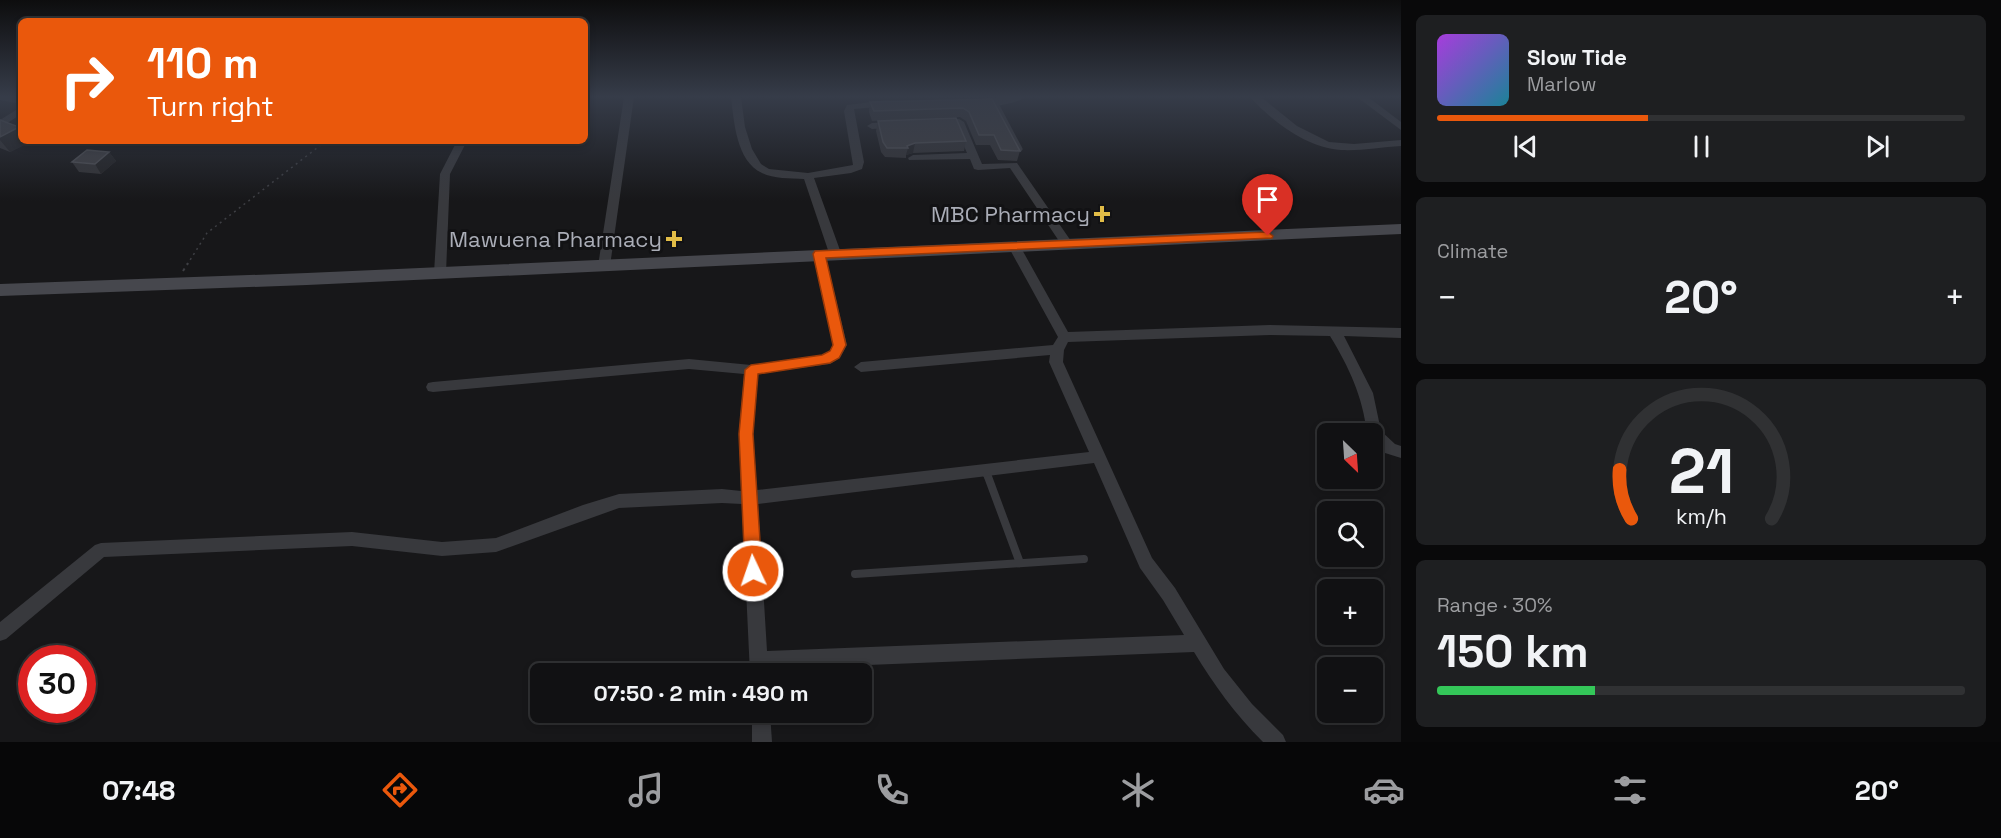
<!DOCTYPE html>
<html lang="en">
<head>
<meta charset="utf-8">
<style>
  :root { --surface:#111113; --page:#1e1f21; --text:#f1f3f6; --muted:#9c9da0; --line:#303133; --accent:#ea580c }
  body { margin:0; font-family:"Space Grotesk",sans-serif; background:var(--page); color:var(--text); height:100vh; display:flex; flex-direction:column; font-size:22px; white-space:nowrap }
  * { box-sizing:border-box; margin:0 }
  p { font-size:20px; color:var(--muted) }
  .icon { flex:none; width:33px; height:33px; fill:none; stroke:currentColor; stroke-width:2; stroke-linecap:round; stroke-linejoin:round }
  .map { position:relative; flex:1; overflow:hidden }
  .drawer { display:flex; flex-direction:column; gap:15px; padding:15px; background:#09090a; width:600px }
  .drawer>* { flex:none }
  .guide { position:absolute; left:18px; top:18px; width:570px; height:126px; border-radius:9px; box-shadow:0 3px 9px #0003,0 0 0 2px var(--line); background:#ea580c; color:#fff; overflow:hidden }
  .needle { width:39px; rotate:155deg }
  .fabs { position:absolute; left:1317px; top:423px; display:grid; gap:12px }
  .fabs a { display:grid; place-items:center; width:66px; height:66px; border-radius:9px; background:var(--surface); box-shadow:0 3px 9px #0003,0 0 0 2px var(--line); font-size:30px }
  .speed { position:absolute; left:18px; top:645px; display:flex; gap:12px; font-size:30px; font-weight:700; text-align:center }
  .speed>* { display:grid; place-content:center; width:78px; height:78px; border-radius:50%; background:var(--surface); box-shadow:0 3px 9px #0003,0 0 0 2px var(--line); line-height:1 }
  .speed .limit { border:9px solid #d22; background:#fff; color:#111 }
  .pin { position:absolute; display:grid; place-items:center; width:51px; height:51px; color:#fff; margin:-62px -26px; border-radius:50% 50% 50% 0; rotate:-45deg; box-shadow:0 0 6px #0007 }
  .pin .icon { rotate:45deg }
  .me { position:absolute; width:66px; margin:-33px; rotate:357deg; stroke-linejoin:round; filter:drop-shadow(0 0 4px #0008) }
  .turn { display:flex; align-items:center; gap:21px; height:126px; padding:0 30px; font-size:27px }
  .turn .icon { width:78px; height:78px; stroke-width:2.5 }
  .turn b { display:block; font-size:42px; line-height:51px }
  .big { font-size:45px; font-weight:700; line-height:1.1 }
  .drawer .widget { flex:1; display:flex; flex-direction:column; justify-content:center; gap:9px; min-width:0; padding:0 21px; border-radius:9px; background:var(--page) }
  .drawer .dial { align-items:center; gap:0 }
  .dial svg { height:156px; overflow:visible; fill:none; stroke:var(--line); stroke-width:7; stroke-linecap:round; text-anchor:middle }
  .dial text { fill:var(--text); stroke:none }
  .song { display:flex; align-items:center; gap:18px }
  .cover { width:72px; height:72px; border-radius:9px; background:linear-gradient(135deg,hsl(280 70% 55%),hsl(190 70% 35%)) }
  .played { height:6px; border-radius:3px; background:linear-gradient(90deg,var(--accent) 40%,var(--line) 40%) }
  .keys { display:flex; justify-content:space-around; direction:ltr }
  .heat { display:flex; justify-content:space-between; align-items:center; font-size:33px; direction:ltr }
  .charge { height:9px; border-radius:4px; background:linear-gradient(90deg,#34c759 30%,var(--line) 0) }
  .trip { position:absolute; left:530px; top:663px; width:342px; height:60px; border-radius:9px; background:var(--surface); box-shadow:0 3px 9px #0003,0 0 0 2px var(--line); font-weight:700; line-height:60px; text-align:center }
  .menu { display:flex; height:96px; justify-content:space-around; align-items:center; background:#070708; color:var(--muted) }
  .menu .icon { width:42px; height:42px }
  .menu .on { color:var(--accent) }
  .menu b { font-size:27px; color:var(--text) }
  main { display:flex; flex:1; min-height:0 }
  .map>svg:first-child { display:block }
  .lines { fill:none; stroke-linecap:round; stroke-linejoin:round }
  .path-far1 { stroke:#3e3f44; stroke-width:1.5; stroke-dasharray:2 4; stroke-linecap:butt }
  .path { stroke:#3e3f44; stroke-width:2; stroke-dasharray:3 4.5; stroke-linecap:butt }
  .service-far2 { stroke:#38393d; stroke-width:5 }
  .service-far1 { stroke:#38393d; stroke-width:7 }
  .service { stroke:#38393d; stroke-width:8 }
  .minor { fill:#38393d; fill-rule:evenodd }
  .secondary { fill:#46474d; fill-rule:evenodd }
  .wall { fill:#333336 }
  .shaded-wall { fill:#222224 }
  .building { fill:#404044; stroke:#505156; stroke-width:1.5 }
  .route { fill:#ea580c; stroke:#983908; stroke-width:1.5 }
  .poi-dot { fill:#e1bc47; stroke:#121214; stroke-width:2 }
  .labels { text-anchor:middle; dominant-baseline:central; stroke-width:6; stroke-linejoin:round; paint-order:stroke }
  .poi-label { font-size:22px; fill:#aaadb7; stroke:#121214; text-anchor:end }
</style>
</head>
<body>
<main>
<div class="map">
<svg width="1401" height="742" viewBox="0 0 1401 742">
  <rect width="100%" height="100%" fill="#171719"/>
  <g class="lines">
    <!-- path-far1 -->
    <polyline class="path-far1" points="187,265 207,233 326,141"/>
    <!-- path -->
    <polyline class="path" points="183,271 188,263"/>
    <!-- service-far2 -->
    <polyline class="service-far2" points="995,102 1020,149"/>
    <!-- service-far1 -->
    <polyline class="service-far1" points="985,470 987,476"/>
    <!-- service -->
    <g class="service">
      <polyline points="987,474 1020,563"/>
      <polyline points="855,574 1084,559"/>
    </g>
    <!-- minor -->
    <g class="minor">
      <polygon points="0,97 21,98 21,104 0,100"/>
      <polygon points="624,97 634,97 610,266 604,270 598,266"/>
      <path d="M731 97H741L745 127 752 149 761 164 769 169 808 173 853 165 844 111 847 105 888 100 893 103 888 106 854 109 864 162 862 169 851 173 814 178 841 253 839 256 835 257 829 253 804 179C790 178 774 179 762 173 736 161 734 121 731 97Z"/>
      <path d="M1011 97H1026C1013 105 984 110 971 102L976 99Z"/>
      <path d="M1250 97H1261L1297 126 1329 142 1354 144 1401 140V146C1381 147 1361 151 1341 150 1307 148 1273 122 1250 97Z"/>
      <polygon points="1357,97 1368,97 1401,122 1401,130"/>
      <polygon points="21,107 21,114 0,128 0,120"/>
      <polygon points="959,119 964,122 982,164 1017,163 1071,241 1073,244 1071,247 1063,247 1010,168 978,170 974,169 970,159 909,160 908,158 913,155 967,153 955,125 942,126 937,123 942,120"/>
      <polygon points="896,122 899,123 899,127 872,129 867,126 872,123"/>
      <polygon points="457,141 467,141 450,174 446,273 440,277 434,273 440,174"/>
      <path d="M1014 242 1020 246 1068 332 1270 325 1401 328V338L1344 336 1373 393 1381 431 1395 444 1401 446V458L1385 453 1372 441V434H1367C1363 397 1349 367 1330 336L1270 335 1068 342 1064 350 1063 362 1152 558 1175 588 1224 669 1252 704 1283 735 1286 742H1263C1235 714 1214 685 1194 652L768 669V674H750L742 504 722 503 619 508 496 552 442 556 352 546 104 557 6 639 0 641V622L95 545 101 543 352 532 442 542 496 538 583 505 619 494 722 489 741 491 739 434 744 374 689 369 433 392 428 391 426 387 428 383 433 382 689 359 751 365 823 355 830 352 833 345 813 254 819 250 825 254 847 345 840 358 830 364 757 374 753 434 757 490 1089 452 1049 362 1050 355 861 372 854 367 861 362 1053 345 1058 337 1008 246ZM1094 463 1140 568 1163 600 1184 635 767 651 758 504Z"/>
      <polygon points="752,712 770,712 772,742 752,742"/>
    </g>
    <!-- secondary -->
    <polygon class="secondary" points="1401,224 1401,234 307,285 0,296 0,284 307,273"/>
  </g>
  <!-- wall -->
  <g class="wall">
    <polygon points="992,99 1020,151 1017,161 998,160 990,145 976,145 966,121 960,117 872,121 869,112 870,102"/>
    <polygon points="0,120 19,127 21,130 21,141 30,142 10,152 0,148"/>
    <polygon points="878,121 966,141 964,151 913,153 906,155 906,158 885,157 881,152 876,131"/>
    <polygon points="109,152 116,161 101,174 79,172 72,162"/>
  </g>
  <!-- shaded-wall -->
  <g class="shaded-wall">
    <polygon points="19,127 21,130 21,141 30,142 10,152 0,140 0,137"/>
    <polygon points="915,143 913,153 906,155 908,148 907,146"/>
    <polygon points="109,152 116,161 101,174 95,164"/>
  </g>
  <!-- building -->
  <g class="building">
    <polygon points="992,99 1020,151 1001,150 994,135 979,135 969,112 963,108 874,111 870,102"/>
    <polygon points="956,118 966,141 915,143 907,146 908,148 887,148 883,142 878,121"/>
    <polygon points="0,120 19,127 0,137"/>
    <polygon points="87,150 109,152 95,164 72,162"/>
  </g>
  <!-- sky -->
  <linearGradient id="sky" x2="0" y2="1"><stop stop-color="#0d0d0e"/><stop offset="0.48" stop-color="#363c49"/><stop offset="1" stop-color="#363c49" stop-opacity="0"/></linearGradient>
  <rect width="1401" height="201" fill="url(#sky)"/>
  <!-- route -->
  <polygon class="route" points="1268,232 1273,236 1272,238 826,258 846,345 839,358 830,363 758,374 753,434 762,571 759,577 753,579 748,577 745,571 739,434 745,370 751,365 822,355 830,351 833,345 813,254 815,251"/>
  <!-- markers -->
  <g class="poi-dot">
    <path d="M1099 205h6v6h6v6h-6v6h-6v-6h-6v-6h6z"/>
    <path d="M671 230h6v6h6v6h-6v6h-6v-6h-6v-6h6z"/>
  </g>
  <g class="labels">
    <!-- poi labels -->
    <g class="poi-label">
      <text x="1090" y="214">MBC Pharmacy</text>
      <text x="662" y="239">Mawuena Pharmacy</text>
    </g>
  </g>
</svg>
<div class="fabs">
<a><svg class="needle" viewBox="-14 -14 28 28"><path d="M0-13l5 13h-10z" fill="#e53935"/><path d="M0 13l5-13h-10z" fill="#9c9da0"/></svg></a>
<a><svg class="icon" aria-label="search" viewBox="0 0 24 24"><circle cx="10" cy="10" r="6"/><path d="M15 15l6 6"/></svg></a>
<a>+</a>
<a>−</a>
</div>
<div class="speed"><div class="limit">30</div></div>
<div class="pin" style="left:1268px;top:236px;background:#d93025"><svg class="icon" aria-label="arrive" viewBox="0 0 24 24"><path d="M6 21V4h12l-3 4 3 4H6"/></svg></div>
<svg class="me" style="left:753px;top:571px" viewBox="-20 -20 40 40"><circle r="17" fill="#ea580c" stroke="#fff" stroke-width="3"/><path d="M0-11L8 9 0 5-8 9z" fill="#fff"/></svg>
<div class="trip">07:50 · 2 min · 490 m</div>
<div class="guide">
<div class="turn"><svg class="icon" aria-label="right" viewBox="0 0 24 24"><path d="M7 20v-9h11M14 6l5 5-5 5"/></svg><div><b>110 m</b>Turn right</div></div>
</div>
</div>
<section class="drawer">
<div class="widget">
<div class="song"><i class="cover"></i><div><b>Slow Tide</b><p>Marlow</p></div></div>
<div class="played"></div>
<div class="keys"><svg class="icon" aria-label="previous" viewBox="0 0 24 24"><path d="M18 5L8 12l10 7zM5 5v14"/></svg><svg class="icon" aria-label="pause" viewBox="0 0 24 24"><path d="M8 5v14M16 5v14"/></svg><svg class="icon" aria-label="next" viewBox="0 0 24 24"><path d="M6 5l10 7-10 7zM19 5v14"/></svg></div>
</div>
<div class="widget"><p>Climate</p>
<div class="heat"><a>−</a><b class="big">20°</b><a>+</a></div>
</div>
<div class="widget dial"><svg viewBox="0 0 100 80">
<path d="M14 69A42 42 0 1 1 86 69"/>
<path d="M14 69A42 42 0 0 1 8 44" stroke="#ea580c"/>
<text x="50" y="56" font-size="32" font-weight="700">21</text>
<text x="50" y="72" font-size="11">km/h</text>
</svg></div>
<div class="widget"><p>Range · 30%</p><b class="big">150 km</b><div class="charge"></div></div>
</section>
</main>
<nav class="menu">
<b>07:48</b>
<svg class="icon on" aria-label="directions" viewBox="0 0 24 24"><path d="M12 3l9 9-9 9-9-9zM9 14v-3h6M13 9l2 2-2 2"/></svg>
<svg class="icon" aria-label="music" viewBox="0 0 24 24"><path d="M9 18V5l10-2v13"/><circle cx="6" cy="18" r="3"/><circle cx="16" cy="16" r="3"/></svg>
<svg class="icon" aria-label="phone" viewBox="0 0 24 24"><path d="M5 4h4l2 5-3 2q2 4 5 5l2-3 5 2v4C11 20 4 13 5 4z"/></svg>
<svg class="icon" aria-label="climate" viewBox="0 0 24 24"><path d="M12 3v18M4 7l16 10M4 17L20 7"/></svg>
<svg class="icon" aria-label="car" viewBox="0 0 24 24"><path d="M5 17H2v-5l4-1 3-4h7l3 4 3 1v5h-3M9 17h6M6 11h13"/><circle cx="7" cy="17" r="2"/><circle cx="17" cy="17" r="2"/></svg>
<svg class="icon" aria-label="filters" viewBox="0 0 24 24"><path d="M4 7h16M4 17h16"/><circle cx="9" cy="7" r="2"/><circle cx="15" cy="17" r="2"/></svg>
<b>20°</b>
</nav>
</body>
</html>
